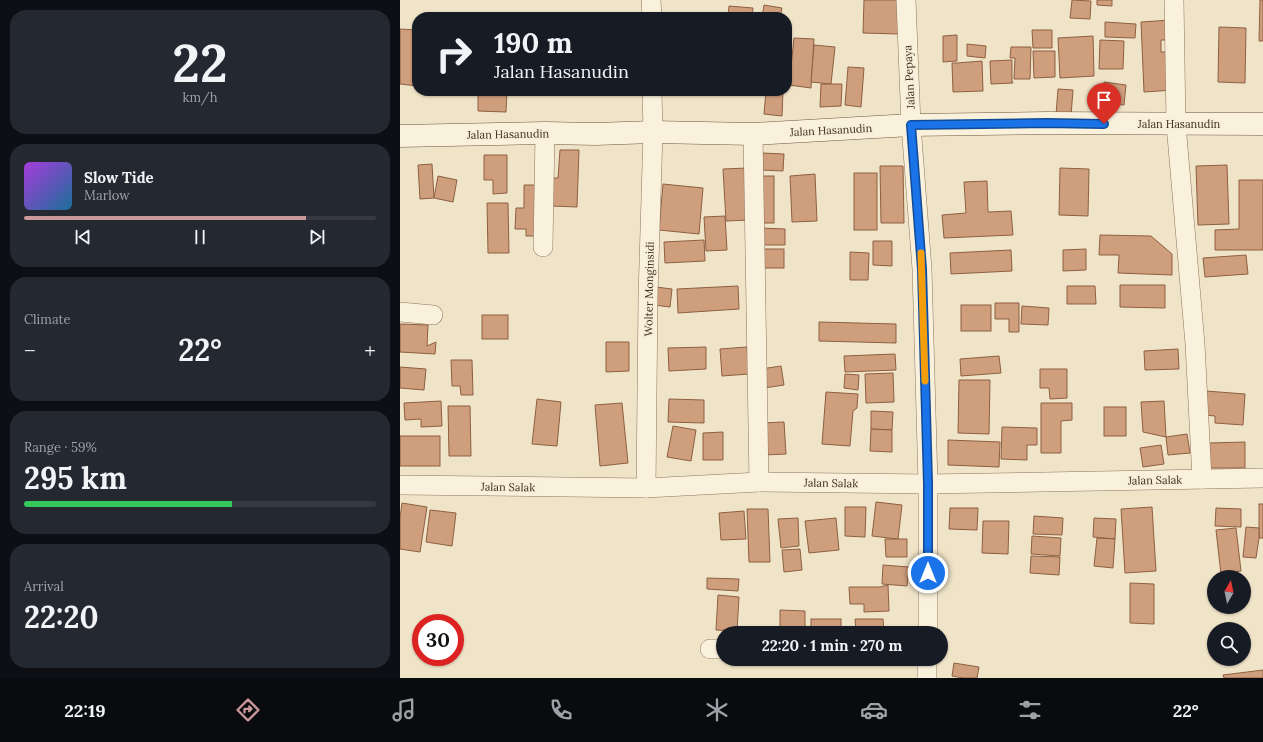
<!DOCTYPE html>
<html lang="en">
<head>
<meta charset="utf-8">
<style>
  :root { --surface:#171b24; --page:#242831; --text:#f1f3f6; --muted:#9ea1a6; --line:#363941; --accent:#cc999b }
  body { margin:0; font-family:Lora,serif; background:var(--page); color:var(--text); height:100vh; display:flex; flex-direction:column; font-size:15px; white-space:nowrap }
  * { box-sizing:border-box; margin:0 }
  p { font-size:13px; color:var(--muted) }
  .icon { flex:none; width:22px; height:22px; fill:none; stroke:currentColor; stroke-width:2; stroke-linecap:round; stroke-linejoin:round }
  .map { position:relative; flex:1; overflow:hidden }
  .details { display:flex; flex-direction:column; gap:10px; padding:10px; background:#0d0f14; width:400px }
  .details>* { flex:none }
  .banner { position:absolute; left:12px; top:12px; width:380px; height:84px; border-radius:16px; box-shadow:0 1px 3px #0004; background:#171b24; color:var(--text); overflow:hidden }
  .needle { width:26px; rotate:9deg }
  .tools { position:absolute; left:807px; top:570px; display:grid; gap:8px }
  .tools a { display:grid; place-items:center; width:44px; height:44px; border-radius:50%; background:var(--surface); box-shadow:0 1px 3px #0004; font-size:20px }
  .speed { position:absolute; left:12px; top:614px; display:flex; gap:8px; font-size:20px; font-weight:700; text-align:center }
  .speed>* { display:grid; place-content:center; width:52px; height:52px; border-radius:50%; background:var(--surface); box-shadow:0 1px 3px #0004; line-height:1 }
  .speed .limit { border:6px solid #d22; background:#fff; color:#111 }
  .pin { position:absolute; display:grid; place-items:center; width:34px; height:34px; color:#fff; margin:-41px -17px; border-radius:50% 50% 50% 0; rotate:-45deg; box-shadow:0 0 4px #0007 }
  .pin .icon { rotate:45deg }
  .me { position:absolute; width:44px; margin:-22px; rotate:0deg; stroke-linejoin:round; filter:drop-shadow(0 0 3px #0008) }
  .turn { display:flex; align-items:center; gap:14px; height:84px; padding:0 16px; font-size:18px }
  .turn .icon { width:52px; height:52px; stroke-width:2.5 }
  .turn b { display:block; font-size:28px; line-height:34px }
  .big { font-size:30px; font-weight:700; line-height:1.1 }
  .details .card { flex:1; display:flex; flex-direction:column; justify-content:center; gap:6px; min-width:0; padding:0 14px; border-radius:16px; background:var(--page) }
  .details .dial { align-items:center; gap:0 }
  .dial b { font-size:52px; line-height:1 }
  .song { display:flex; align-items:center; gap:12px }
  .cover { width:48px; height:48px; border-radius:6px; background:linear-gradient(135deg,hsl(280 70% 55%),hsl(200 70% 35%)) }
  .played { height:4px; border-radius:2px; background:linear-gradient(90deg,var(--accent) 80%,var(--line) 80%) }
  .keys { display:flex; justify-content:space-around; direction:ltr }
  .heat { display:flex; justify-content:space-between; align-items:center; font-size:22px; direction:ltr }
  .charge { height:6px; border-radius:3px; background:linear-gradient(90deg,#34c759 59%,var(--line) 0) }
  .trip { position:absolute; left:316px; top:626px; width:232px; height:40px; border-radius:20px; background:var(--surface); box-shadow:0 1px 3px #0004; font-weight:700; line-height:40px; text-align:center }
  .dock { display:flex; height:64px; justify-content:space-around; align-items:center; background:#090b0e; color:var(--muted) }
  .dock .icon { width:28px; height:28px }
  .dock .active { color:var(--accent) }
  .dock b { font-size:18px; color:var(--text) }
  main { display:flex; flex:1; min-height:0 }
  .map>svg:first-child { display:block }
  .building { fill:#cf9f7d; stroke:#8d5f41 }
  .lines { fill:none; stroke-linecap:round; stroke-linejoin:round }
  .minor-casing { stroke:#8d765c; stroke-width:20 }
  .secondary-casing { stroke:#6f573f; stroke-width:23 }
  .minor { stroke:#faf1dc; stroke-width:19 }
  .secondary { stroke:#faf1dc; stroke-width:22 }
  .route-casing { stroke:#114b97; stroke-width:10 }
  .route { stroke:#1a73e8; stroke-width:7 }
  .slow { stroke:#f59e0b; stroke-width:7 }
  .labels { text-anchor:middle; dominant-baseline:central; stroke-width:3.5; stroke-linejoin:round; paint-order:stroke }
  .street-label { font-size:11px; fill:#3d2e20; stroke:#f7eed8 }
</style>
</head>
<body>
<main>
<section class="details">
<div class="card dial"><b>22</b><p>km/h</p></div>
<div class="card">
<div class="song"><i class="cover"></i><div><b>Slow Tide</b><p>Marlow</p></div></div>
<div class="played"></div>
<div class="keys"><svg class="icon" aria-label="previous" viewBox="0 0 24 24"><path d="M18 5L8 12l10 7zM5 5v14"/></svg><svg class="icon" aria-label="pause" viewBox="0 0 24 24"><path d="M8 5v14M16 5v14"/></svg><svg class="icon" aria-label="next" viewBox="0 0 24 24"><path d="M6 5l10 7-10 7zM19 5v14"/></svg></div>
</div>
<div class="card"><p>Climate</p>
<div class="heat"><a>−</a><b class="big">22°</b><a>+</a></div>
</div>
<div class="card"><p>Range · 59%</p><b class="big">295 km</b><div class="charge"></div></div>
<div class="card"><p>Arrival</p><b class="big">22:20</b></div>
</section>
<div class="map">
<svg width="863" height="678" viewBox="0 0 863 678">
  <rect width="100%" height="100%" fill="#f0e4c8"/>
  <!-- building -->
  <g class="building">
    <polygon points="464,0 501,0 500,34 463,33"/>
    <polygon points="672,0 691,1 690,19 670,18"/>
    <polygon points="697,0 712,0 712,6 697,5"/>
    <polygon points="860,0 863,0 863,41 859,41"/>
    <polygon points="364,5 382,8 380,17 362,17"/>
    <polygon points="329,6 353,8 352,17 328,17"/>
    <polygon points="771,20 771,40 761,40 761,52 773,52 774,90 744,92 741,22"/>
    <polygon points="705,22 736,24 735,38 705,37"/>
    <polygon points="819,27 846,28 845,83 818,82"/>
    <polygon points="0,29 17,30 17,86 0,84"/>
    <polygon points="632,30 652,30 652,48 633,48"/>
    <polygon points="557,35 557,61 543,62 543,36"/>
    <polygon points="693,36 694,76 660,78 658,38"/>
    <polygon points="394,38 414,39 411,88 389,85"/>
    <polygon points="700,40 724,41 723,69 699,69"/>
    <polygon points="567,44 586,46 585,58 567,56"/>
    <polygon points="414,45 435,47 431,84 411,82"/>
    <polygon points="611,47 631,47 630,79 614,79 615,58 610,58"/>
    <polygon points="633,51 655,51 655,77 634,78"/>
    <polygon points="612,60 612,81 613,83 591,84 590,61"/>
    <polygon points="582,61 583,91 553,92 552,63 557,63"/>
    <polygon points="448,67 464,68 461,107 445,105"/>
    <polygon points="704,82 726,85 724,105 702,103"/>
    <polygon points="421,84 442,84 441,106 420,107"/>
    <polygon points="658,89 673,90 671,116 656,115"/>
    <polygon points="78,91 107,91 106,112 78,111"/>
    <polygon points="366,91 383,91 382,116 364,114"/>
    <polygon points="160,150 179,150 177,207 151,206 152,178 158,178"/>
    <polygon points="362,153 384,154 383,171 361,170"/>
    <polygon points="84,155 107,155 107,193 93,194 93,180 84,180"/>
    <polygon points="32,164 34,198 20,199 18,165"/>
    <polygon points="827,165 829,224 798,225 796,166"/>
    <polygon points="480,166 503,166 504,223 481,223"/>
    <polygon points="347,168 349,220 326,221 323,169"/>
    <polygon points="660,168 689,169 688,216 659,215"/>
    <rect x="454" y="173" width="23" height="57"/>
    <polygon points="415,174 417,221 392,222 390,176"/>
    <polygon points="38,176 57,180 53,202 34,198"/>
    <rect x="358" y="176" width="16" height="47"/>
    <polygon points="839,180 863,180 863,250 815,250 815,230 839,229"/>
    <polygon points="587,181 588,212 611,211 613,235 544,238 542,215 566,213 564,182"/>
    <polygon points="263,184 303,188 299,234 259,230"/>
    <polygon points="124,185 136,185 135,236 126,236 126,229 115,229 116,208 124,208"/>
    <polygon points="87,203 108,203 109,253 88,253"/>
    <polygon points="325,216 327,250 306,251 304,217"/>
    <polygon points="360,228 385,229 385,245 360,245"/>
    <polygon points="700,235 751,236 772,254 772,275 718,273 719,255 699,255"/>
    <polygon points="304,240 305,261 265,263 264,242"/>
    <polygon points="473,241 492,241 492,266 473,265"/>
    <rect x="359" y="249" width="25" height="19"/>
    <polygon points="686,249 686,270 663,271 663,250"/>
    <polygon points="611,250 612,271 551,274 550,253"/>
    <polygon points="450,252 469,253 468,280 450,280"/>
    <polygon points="846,255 848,274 805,277 803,258"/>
    <polygon points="720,285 765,285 765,308 720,307"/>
    <polygon points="338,286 339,309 278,313 277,289"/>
    <polygon points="667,286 695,286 696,304 667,304"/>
    <polygon points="256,287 272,289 270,307 254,305"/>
    <polygon points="595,303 619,303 619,332 609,332 609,319 595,319"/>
    <rect x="561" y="305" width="30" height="26"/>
    <polygon points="622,306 649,308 648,325 621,324"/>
    <rect x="82" y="315" width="26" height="24"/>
    <polygon points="419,322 496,324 496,343 419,341"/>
    <polygon points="0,324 28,325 27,346 36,342 35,354 0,352"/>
    <polygon points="206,342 229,342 229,371 206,372"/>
    <polygon points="306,347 306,369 269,371 268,348"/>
    <polygon points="347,347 349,374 322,376 320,349"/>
    <polygon points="778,349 779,369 745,370 744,351"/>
    <polygon points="495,354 496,370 445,372 444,356"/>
    <polygon points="599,356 601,373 561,376 560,359"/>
    <polygon points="51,360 72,360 73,395 61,395 60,386 52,386"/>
    <polygon points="381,366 384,385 364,388 361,369"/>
    <polygon points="0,367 26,369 24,390 0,388"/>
    <polygon points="640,369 667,369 667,398 650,399 649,388 640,388"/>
    <polygon points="493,373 494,402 466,403 465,374"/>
    <polygon points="445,374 459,375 458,390 444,388"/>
    <polygon points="559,380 590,380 589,434 558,433"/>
    <polygon points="806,391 845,394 843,425 815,423 815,416 804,415"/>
    <polygon points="426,392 458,394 457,408 453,411 450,446 422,444"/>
    <polygon points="137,399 161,402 157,446 132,444"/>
    <polygon points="269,399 304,400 304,423 268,422"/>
    <polygon points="41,401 42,426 21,427 21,419 5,420 4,403"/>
    <polygon points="764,401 766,437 743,432 741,402"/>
    <polygon points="222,403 228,463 200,466 195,405"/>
    <polygon points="641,403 672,403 672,420 661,421 661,453 641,453"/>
    <polygon points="48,406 70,406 71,456 49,456"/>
    <rect x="704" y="407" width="22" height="29"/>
    <polygon points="471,411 493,412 492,430 471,429"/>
    <polygon points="384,422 386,454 364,455 362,423"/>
    <polygon points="273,426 296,430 291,461 267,457"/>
    <polygon points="602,427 637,428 637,445 627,445 627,460 601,459"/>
    <polygon points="471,429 492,430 492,452 470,451"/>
    <polygon points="323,432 323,460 303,460 303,433"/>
    <polygon points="787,434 790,453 768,455 766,437"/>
    <rect x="0" y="436" width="40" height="30"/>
    <polygon points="548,440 600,442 599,467 548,465"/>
    <polygon points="845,442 845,468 809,468 809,443"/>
    <polygon points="761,445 764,464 743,467 740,448"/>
    <polygon points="476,502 502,505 498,539 472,536"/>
    <polygon points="2,503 27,507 20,552 0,549 0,518"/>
    <rect x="859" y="504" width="4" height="34"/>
    <polygon points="445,507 466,507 465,537 445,536"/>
    <polygon points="752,507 756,571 725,573 721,509"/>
    <polygon points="550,508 578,508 577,530 549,529"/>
    <polygon points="816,508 841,509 841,527 815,526"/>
    <polygon points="347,509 368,509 370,562 349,562"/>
    <polygon points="30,510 56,513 52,546 26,542"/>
    <polygon points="344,511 346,539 321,540 319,513"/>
    <polygon points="634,516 663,518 662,535 633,534"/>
    <polygon points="398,518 399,546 381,548 378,519"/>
    <polygon points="436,518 439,550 409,553 405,521"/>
    <polygon points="694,518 716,519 715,539 693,537"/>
    <polygon points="583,521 609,521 608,554 582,553"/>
    <polygon points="846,527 859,528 859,538 856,558 843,557"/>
    <polygon points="836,528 841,571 821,574 816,530"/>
    <polygon points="632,536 661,538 660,556 631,554"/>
    <polygon points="697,538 715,539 713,568 694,566"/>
    <polygon points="485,539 507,539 507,557 486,557"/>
    <polygon points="400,549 402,570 384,572 382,550"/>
    <polygon points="631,556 660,557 659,575 630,573"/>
    <polygon points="483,565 509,567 507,586 482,584"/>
    <polygon points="307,578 339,579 338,591 307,589"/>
    <polygon points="730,583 754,584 754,624 730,623"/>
    <polygon points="488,585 489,611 464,612 464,604 450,604 449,587 480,587"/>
    <polygon points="318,595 339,597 337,631 316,630"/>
    <polygon points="380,610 405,611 405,633 380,633"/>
    <rect x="411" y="619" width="30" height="14"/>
    <polygon points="455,619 483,619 484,633 456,633"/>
    <polygon points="554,663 579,667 577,678 563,678 552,676"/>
    <polygon points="863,670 863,678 824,678 823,675"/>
  </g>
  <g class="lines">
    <!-- minor casing -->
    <g class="minor-casing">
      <g id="minor">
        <polyline points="251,0 252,17"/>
        <polyline points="506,0 511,125 522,269 528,484 528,633"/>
        <polyline points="774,0 776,124 795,344 802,479"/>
        <polyline points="353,134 359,482"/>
        <polyline points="143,247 145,133"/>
        <polyline points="0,312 33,315"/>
        <polyline points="0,485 246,488 359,482 528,484 863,478"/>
        <polyline points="246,488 248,296 253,132 252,91"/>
        <polyline points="310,649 323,649"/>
        <polyline points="527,678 527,659"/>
      </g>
    </g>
    <!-- secondary casing -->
    <g class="secondary-casing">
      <polyline id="secondary" points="0,136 145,133 196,134 253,132 353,134 511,125 646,123 863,124"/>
    </g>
    <!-- minor -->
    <use href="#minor" class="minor"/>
    <!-- secondary -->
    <use href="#secondary" class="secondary"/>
  </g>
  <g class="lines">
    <!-- route casing -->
    <g class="route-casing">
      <polyline id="route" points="528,573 528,484 522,269 511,125 646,123 704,124"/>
    </g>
    <!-- route -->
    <use href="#route" class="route"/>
    <!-- slow -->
    <polyline class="slow" points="521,253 525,381"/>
  </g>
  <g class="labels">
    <!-- street labels -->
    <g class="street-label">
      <text transform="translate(509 77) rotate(-93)">Jalan Pepaya</text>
      <text x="779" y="124">Jalan Hasanudin</text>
      <text transform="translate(431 130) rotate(-3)">Jalan Hasanudin</text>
      <text transform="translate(108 134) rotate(-1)">Jalan Hasanudin</text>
      <text transform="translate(249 289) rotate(-89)">Wolter Monginsidi</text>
      <text transform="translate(755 480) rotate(-1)">Jalan Salak</text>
      <text transform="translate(431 483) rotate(1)">Jalan Salak</text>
      <text transform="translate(108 487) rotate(1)">Jalan Salak</text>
    </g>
  </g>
</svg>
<div class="tools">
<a><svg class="needle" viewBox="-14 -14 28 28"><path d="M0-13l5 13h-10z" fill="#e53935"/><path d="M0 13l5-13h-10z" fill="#9ea1a6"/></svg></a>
<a><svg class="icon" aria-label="search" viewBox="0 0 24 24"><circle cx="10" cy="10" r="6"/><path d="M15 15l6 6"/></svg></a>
</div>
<div class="speed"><div class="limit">30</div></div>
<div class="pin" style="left:704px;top:124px;background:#d93025"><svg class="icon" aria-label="arrive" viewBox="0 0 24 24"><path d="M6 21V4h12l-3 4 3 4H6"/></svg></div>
<svg class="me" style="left:528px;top:573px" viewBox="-20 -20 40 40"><circle r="17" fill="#1a73e8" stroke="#fff" stroke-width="3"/><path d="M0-11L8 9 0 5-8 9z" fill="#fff"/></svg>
<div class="trip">22:20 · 1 min · 270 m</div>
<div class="banner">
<div class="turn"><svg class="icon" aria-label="right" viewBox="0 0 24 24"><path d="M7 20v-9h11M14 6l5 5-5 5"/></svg><div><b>190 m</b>Jalan Hasanudin</div></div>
</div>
</div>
</main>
<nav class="dock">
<b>22:19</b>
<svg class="icon active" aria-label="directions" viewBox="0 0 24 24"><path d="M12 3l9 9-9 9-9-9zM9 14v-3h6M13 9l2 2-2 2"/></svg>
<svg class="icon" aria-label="music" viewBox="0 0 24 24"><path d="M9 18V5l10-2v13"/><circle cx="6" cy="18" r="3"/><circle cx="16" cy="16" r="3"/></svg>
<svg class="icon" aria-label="phone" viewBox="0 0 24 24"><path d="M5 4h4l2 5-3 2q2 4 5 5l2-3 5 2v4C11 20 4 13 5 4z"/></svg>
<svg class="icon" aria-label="climate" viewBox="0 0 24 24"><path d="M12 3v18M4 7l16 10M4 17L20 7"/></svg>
<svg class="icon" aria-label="car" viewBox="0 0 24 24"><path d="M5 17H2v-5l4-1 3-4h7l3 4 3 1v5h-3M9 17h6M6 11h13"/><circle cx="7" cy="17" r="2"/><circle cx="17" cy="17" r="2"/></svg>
<svg class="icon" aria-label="filters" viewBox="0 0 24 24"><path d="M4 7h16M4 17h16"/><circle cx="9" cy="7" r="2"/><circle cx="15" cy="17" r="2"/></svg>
<b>22°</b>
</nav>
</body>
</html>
